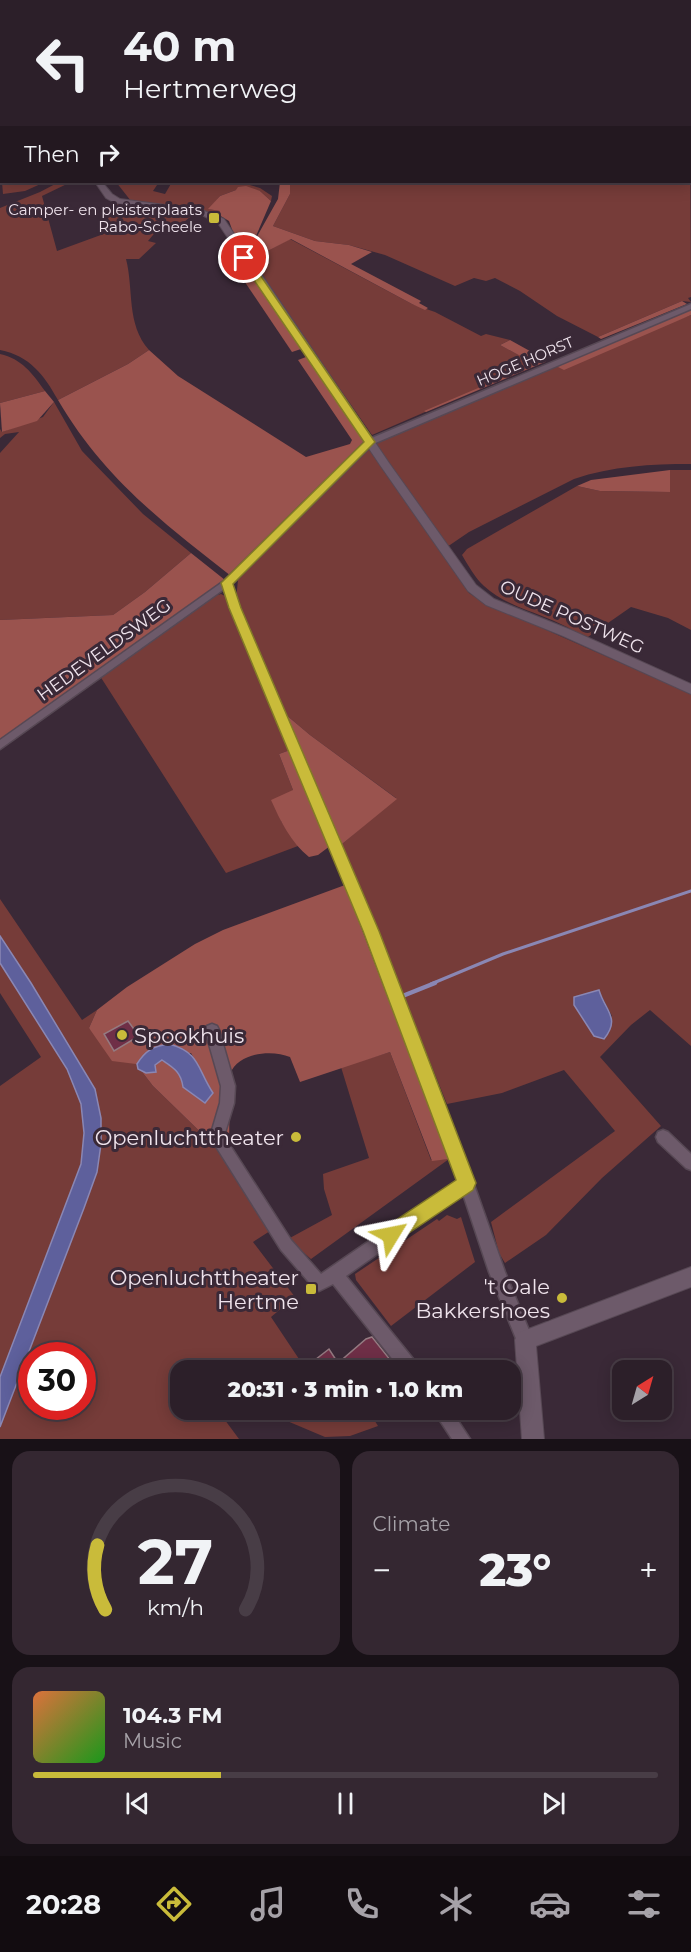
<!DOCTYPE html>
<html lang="en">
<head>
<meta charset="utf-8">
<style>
  :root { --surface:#2c1f29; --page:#342731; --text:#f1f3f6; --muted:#a6a2a8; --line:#483d46; --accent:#c9bb3a }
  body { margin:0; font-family:Montserrat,sans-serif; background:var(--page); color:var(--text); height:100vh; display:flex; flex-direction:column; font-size:22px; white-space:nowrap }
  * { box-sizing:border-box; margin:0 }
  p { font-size:20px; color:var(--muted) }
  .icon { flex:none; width:33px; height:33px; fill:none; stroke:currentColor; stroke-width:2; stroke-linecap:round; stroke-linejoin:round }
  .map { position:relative; height:1439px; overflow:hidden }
  .panel { display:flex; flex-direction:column; gap:12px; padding:12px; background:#181117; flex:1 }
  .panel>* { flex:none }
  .top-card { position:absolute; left:0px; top:0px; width:692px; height:183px; box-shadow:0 3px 15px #0003,0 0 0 2px var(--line); background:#2c1f29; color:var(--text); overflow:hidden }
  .needle { width:39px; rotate:37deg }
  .buttons { position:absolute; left:612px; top:1360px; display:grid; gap:12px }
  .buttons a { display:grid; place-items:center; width:60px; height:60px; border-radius:12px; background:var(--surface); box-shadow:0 3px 15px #0003,0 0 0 2px var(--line); font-size:30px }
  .speed { position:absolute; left:18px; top:1342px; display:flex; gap:12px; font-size:30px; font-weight:700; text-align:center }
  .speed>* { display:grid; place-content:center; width:78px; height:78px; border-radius:50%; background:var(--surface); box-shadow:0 3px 15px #0003,0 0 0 2px var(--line); line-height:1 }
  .speed .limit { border:9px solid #d22; background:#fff; color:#111 }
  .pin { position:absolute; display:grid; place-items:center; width:51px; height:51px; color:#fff; margin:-26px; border:3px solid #fff; border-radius:50%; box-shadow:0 2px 6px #0007 }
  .me { position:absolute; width:66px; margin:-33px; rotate:55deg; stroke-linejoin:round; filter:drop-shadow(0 0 4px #0008) }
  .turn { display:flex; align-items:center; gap:21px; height:126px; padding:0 24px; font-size:27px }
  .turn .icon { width:78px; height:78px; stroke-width:2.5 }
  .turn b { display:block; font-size:42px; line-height:51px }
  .then { display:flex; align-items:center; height:57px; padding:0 24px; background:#0003; gap:12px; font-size:22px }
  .big { font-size:45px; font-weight:800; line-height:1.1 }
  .panel .tile { flex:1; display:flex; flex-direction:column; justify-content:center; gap:9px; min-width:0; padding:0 21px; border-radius:18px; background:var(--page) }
  .panel .dial { align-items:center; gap:0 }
  .dial svg { height:156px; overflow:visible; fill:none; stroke:var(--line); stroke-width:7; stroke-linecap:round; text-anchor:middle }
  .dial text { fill:var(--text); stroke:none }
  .song { display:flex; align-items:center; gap:18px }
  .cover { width:72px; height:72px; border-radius:9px; background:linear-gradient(135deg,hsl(20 70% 55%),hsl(120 70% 35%)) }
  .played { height:6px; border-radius:3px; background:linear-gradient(90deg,var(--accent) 30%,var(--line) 30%) }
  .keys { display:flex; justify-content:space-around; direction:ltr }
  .heat { display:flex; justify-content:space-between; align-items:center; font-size:33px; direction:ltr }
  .panel .tiles { flex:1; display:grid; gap:12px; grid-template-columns:1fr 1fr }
  .tile:last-child { grid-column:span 2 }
  .trip { position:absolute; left:170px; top:1360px; width:351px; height:60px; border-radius:18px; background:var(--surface); box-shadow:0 3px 15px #0003,0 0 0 2px var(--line); font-weight:800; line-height:60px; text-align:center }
  .menu { display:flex; height:96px; justify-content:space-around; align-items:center; background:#120c10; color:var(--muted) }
  .menu .icon { width:42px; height:42px }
  .menu .active { color:var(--accent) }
  .menu b { font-size:27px; color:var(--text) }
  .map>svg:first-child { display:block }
  .green { fill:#763c39; fill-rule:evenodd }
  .forest { fill:#9a534e; fill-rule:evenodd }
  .water { fill:#5e609c; stroke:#8a87b4; stroke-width:1.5 }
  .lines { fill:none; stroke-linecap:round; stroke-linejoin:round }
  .stream-far1 { stroke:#8a87b4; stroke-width:3 }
  .stream { stroke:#8a87b4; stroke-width:4.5 }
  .building { fill:#6f2f47; stroke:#947a81; stroke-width:1.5 }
  .minor-casing { stroke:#574854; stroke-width:3 }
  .tertiary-casing { stroke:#574854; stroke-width:2 }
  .minor { fill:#6d5a6a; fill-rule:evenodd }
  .tertiary { fill:#6d5a6a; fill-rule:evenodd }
  .route { fill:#c9bb3a; stroke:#837a26; stroke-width:1.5 }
  .poi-dot { fill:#c9bb3a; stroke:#3a2937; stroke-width:2 }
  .labels { text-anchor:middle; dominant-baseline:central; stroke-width:6; stroke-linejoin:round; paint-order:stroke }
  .far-poi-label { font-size:15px; fill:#efe3ec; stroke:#3a2937; text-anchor:end }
  .far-street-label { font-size:15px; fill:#efe3ec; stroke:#3a2937 }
  .street-label { font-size:18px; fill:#efe3ec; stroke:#3a2937 }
  .near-poi-label { font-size:21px; fill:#efe3ec; stroke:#3a2937; text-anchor:end }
</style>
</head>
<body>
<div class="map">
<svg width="691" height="1439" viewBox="0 0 691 1439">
  <rect width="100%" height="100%" fill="#3a2937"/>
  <!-- green -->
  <g class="green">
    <polygon points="690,109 691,297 688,298 691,302 682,301 598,337 557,316 520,291 495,278 486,281 474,278 455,286 385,255 349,245 315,241 273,226 290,194 290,182 690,182"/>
    <polygon points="2,182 45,182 25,191 3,194"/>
    <path d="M59 182H71L42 196 57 251 109 232 108 214 115 202 195 213 173 231 158 229 148 241 156 243 139 259H126C134 290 126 324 149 350L128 364 58 400C44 375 30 356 0 350V208L40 192Z"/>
    <polygon points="116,182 159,182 153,191 165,194 172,182 239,182 260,188 272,196 271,201 260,191 236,190 220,196 209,209 221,211 219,215 200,210 131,201"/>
    <polygon points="290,239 412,304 435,312 481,336 486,334 510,340 500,345 536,364 372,435 250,260"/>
    <path d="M691 315V464C651 464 612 466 574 479L469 532 447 547 374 444 556 366Z"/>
    <path d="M0 354C22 359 32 373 45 391L0 403Z"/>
    <polygon points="54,402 82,451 143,514 191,553 145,592 113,615 0,620 0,453 19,432 5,434 0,438 0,429 2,432 43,417"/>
    <path d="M369 448 469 593 481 601 691 694V1046L650 1010 631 1025 600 1057 661 1126 602 1178 546 1235 505 1263 499 1253 491 1222 615 1131 564 1070 502 1093 447 1104 342 844 396 798 310 735 285 714 236 600 238 580ZM599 991 612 1016 594 1036 574 1005 584 995Z"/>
    <path d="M670 470H691V630L668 618 631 607 585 639C555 614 512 612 484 586 475 578 468 565 462 555L467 549 577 486 600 491 669 492Z"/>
    <polygon points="221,594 225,596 290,750 279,754 293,790 281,821 298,846 226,873 100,676 214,596"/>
    <path d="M0 899 82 1020 97 1010 89 1028 136 1064 153 1086 221 1152 270 1231 253 1242 295 1297 271 1317 307 1371H180V1410H230L222 1416 239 1439H0V1427L97 1172 101 1144 95 1089 31 983 0 936ZM32 1356H82V1407H32Z"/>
    <path d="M0 963C26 1003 69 1057 81 1104 86 1123 83 1144 81 1164L0 1377V1086L41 1057 0 993Z"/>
    <polygon points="390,1052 431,1160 449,1159 311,1259 288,1239 332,1215 324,1189 323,1174 369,1158 341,1067"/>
    <polygon points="447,1215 457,1219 461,1217 475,1262 391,1326 356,1280 355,1274 437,1219 439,1221"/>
    <polygon points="261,1410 368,1410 378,1426 350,1436 325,1437"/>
  </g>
  <!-- forest -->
  <g class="forest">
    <polygon points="280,182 290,182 290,194 273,226 315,241 349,245 372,252 351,264 421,301 419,303 428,308 425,310 412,304 291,239 250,260 246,256 278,199"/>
    <polygon points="246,186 260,191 271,201 256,236 234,235 229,221 219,215 220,211 208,209 220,196 236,190 238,187"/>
    <polygon points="239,259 301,349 292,352 230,260"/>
    <polygon points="682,301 687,304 601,339 598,337"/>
    <polygon points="691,308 691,315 564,370 556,366"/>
    <polygon points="510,340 546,360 545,362 426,412 424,411 535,364 500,345"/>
    <path d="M149 350 178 376 306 457 350 444 352 440 298 360 306 357 365 442 269 540 231 576C162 522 103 477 58 400L128 364Z"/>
    <polygon points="45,391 54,402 37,421 2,432 0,403"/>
    <polygon points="670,470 670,492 600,491 577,486 591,480"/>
    <polygon points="191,553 225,580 0,741 0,620 113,615 145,592"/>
    <polygon points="285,714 310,735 397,799 342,844"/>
    <path d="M290 750 330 846 318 855 309 857C291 843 280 820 271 800L293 790 279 754Z"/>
    <path d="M345 885 449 1159 432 1161 390 1052 300 1082 290 1057C271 1049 238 1053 230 1074L229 1147 221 1152 153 1086 136 1064 112 1061 89 1028 97 1010 127 987 195 944 223 930ZM191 1053 213 1093 205 1103 183 1087C181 1072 174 1068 161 1060L155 1065V1072L146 1073 137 1064Z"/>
  </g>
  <!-- water -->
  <g class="water">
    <polygon points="0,936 31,983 95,1089 101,1118 101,1144 97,1172 84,1208 0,1427 0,1377 81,1164 84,1133 81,1104 67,1069 0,963"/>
    <path d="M599 990C605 1011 621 1018 604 1039L594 1036 574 1005V997Z"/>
    <path d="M169 1044C200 1052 197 1069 213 1093L205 1103 183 1087C181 1072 174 1068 162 1060L155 1065 156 1072 146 1073 138 1069 137 1064C145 1051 153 1046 169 1044Z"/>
  </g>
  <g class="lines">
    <!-- stream-far1 -->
    <polyline class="stream-far1" points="431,984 503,954 691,891"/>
    <!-- stream -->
    <polyline class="stream" points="405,995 435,983"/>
  </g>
  <!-- building -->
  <g class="building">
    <polygon points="128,1021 139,1036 114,1051 104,1034"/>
    <polygon points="372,1337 399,1371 322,1371 315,1360 329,1349 338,1363 366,1339"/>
  </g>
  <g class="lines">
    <!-- minor casing -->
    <g class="minor-casing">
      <g id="minor">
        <rect x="0" y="60" width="2" height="2"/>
        <polygon points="691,304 691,309 373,444 232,584 240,608 377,931 466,1162 505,1272 533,1340 531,1346 525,1348 519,1346 489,1272 463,1194 346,1276 418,1365 420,1371 402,1371 333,1284 319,1291 314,1288 281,1250 210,1137 220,1103 221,1086 205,1030 207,1026 212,1024 217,1026 219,1030 235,1086 234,1103 224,1136 291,1240 321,1274 458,1180 365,931 230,608 224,589 0,749 0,740 224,581 367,440"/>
        <polygon points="663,1130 668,1132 691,1154 691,1170 686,1168 658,1142 656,1137 658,1132"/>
        <polygon points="433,1410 451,1410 470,1439 452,1439"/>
      </g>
    </g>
    <!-- tertiary casing -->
    <g class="tertiary-casing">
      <g id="tertiary">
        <rect x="37" y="0" width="6" height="2"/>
        <polygon points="0,112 2,112 0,117"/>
        <polygon points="95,182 102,182 112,194 120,199 202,210 224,219 389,463 476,585 494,599 571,630 691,684 691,694 563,636 486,605 468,591 380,465 218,223 200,214 115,203 106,198"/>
        <polygon points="691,1267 691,1287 536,1346 544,1439 522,1439 515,1340 518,1333"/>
      </g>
    </g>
    <!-- minor -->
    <use href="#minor" class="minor"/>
    <!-- tertiary -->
    <use href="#tertiary" class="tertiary"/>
  </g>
  <!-- route -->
  <polygon class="route" points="241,256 247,256 375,442 233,584 241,608 379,931 476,1183 473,1190 391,1245 384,1242 382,1235 384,1228 456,1180 363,931 229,608 221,583 364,442 239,258"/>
  <!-- markers -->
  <g class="poi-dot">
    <rect x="208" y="212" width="12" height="12" rx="3"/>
    <circle cx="122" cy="1035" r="6"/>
    <circle cx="296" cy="1137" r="6"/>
    <rect x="305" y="1283" width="12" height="12" rx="3"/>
    <circle cx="562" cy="1298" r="6"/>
  </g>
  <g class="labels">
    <!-- far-poi labels -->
    <g class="far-poi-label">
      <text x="202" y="209">Camper- en pleisterplaats<tspan x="202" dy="17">Rabo-Scheele</tspan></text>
    </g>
    <!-- far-street labels -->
    <g class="far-street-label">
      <text transform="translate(525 361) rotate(-23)">HOGE HORST</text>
    </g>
    <!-- street labels -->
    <g class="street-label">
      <text transform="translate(572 617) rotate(24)">OUDE POSTWEG</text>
      <text transform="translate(104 650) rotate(-36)">HEDEVELDSWEG</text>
    </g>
    <!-- near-poi labels -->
    <g class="near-poi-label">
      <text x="134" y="1035" text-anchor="start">Spookhuis</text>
      <text x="284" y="1137">Openluchttheater</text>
      <text x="299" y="1277">Openluchttheater<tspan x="299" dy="24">Hertme</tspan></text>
      <text x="550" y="1286">'t Oale<tspan x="550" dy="24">Bakkershoes</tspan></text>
    </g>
  </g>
</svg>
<div class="buttons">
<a><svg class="needle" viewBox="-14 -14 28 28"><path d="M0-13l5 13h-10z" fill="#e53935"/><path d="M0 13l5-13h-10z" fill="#a6a2a8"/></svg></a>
</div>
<div class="speed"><div class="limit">30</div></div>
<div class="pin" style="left:244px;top:258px;background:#d93025"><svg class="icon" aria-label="arrive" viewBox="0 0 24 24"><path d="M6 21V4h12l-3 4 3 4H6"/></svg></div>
<svg class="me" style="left:391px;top:1235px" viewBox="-20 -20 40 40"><path d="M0-17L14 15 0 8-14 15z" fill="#c9bb3a" stroke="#fff" stroke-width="4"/></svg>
<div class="trip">20:31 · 3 min · 1.0 km</div>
<div class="top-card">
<div class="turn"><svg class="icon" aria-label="left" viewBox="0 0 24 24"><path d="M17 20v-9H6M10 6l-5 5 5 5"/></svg><div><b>40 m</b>Hertmerweg</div></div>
<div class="then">Then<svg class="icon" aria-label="right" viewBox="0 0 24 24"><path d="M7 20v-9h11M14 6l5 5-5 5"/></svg></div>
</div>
</div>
<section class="panel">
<div class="tiles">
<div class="tile dial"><svg viewBox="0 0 100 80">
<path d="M14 69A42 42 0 1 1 86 69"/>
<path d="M14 69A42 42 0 0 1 10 36" stroke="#c9bb3a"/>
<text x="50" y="56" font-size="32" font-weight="700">27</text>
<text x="50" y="72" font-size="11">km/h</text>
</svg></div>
<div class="tile"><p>Climate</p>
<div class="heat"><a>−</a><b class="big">23°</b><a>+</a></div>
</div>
<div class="tile">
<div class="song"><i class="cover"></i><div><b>104.3 FM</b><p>Music</p></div></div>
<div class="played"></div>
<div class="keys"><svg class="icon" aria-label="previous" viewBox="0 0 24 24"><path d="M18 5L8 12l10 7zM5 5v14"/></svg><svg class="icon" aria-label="pause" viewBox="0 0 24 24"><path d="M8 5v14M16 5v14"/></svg><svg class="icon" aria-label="next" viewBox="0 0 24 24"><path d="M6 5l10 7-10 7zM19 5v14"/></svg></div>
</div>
</div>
</section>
<nav class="menu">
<b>20:28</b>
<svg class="icon active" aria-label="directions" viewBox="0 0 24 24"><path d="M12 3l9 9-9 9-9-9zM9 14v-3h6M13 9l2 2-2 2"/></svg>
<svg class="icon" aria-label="music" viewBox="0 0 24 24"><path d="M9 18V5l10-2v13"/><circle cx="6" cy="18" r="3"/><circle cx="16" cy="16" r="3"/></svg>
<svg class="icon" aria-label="phone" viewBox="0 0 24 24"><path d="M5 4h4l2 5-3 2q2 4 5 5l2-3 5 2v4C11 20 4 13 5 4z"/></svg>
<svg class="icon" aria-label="climate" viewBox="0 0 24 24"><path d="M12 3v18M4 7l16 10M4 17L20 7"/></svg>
<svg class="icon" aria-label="car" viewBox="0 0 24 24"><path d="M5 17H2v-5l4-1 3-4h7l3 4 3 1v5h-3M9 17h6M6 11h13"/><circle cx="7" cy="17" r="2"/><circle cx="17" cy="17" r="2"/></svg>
<svg class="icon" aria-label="filters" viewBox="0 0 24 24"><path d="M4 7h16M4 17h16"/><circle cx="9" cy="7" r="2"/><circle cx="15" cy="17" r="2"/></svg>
</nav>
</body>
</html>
